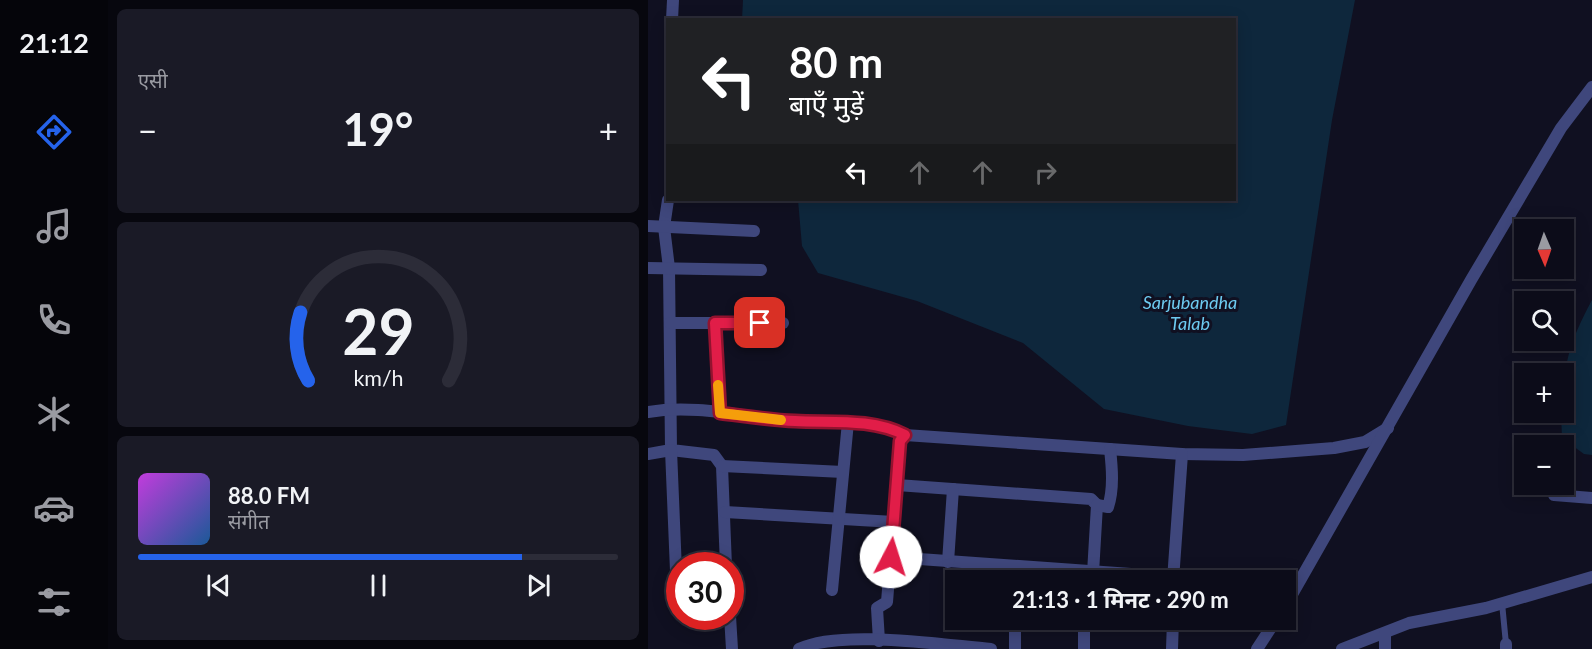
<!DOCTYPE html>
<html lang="hi">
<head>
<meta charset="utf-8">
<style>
  :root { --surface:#0c0c19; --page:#1a1a26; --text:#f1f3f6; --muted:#9a9ba2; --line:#2c2c38; --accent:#2563eb }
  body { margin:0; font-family:Lato,"Noto Sans Devanagari",sans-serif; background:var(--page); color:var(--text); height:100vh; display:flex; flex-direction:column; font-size:22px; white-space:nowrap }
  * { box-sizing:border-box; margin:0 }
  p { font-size:20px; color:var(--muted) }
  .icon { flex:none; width:33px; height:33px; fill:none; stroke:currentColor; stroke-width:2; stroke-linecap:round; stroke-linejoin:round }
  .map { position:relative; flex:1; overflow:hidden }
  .details { display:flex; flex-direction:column; gap:9px; padding:9px; background:#07070e; width:540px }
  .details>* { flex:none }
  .hud { position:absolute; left:18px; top:18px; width:570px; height:183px; border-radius:0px; box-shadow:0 3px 15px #0003,0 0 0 2px var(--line); background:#202124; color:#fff; overflow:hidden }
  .needle { width:39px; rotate:178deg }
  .tools { position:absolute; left:866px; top:219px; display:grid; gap:12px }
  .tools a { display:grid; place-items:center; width:60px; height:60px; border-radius:0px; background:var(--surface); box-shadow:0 3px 15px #0003,0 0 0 2px var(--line); font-size:30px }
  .speed { position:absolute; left:18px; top:552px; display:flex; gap:12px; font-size:30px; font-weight:700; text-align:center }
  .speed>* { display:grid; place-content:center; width:78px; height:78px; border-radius:50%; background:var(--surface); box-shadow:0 3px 15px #0003,0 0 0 2px var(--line); line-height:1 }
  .speed .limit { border:9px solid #d22; background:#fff; color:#111 }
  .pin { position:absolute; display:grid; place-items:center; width:51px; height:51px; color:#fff; margin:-26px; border-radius:12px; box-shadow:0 3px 9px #0006 }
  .me { position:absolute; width:66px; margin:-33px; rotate:5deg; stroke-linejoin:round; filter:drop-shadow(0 0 4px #0008) }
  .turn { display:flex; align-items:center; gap:21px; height:126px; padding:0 24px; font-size:27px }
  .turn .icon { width:78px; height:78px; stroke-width:2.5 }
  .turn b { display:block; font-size:42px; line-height:51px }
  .lanes { display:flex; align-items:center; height:57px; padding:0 24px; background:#0003; justify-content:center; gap:30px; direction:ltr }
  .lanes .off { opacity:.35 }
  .big { font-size:45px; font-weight:700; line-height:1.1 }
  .details .tile { flex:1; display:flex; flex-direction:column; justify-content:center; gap:9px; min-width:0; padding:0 21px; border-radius:9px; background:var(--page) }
  .details .dial { align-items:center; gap:0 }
  .dial svg { height:156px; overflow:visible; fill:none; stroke:var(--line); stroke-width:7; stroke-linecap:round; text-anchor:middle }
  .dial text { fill:var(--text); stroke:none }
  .song { display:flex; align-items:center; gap:18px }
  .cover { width:72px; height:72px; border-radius:9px; background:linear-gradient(135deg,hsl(290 70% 55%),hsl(210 70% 35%)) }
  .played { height:6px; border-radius:3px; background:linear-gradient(90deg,var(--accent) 80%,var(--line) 80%) }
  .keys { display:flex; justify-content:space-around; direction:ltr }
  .heat { display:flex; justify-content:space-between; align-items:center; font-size:33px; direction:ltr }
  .trip { position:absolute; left:297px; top:570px; width:351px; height:60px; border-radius:0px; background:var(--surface); box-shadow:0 3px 15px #0003,0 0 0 2px var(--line); font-weight:700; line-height:60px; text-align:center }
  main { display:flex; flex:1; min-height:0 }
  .tabs { display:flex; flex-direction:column; width:108px; justify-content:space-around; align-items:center; background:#05050a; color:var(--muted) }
  .tabs .icon { width:42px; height:42px }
  .tabs .selected { color:var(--accent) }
  .tabs b { font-size:27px; color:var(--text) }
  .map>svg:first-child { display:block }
  .water { fill:#0e273c }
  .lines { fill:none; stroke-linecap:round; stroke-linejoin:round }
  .service { stroke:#3f477c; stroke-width:6 }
  .minor { stroke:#3f477c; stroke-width:12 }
  .tertiary { stroke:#3f477c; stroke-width:12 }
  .route-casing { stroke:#92132f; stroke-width:15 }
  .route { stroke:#e11d48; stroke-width:10 }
  .slow { stroke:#f59e0b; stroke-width:10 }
  .labels { text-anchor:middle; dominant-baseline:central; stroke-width:6; stroke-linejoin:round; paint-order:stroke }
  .water-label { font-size:18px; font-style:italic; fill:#6dcaf0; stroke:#101021 }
</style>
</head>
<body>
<main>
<nav class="tabs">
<b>21:12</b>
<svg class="icon selected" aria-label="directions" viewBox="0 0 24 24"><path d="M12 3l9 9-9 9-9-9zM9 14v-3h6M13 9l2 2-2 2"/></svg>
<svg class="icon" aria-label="music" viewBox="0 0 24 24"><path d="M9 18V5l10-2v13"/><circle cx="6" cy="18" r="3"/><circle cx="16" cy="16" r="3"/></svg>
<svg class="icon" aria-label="phone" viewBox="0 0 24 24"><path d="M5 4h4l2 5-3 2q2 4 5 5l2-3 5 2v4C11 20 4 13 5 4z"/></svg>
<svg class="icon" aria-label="climate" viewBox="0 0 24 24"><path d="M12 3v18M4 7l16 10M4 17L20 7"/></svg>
<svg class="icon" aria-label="car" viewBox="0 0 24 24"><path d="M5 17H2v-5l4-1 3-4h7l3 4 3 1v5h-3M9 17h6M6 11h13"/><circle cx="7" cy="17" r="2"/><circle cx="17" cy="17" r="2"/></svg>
<svg class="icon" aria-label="filters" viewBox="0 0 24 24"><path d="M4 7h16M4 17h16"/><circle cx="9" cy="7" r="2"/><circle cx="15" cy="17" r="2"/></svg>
</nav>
<section class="details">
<div class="tile"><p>एसी</p>
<div class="heat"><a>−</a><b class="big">19°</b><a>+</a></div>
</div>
<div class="tile dial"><svg viewBox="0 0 100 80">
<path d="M14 69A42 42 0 1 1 86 69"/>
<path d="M14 69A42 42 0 0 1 10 34" stroke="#2563eb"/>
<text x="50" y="56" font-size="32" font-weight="700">29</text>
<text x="50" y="72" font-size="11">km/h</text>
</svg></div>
<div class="tile">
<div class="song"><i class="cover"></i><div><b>88.0 FM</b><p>संगीत</p></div></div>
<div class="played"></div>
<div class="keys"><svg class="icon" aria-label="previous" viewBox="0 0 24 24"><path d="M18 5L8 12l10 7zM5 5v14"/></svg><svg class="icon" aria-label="pause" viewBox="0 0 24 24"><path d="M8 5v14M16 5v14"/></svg><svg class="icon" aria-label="next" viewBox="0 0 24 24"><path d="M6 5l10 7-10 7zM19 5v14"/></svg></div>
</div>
</section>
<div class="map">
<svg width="944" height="649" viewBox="0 0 944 649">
  <rect width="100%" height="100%" fill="#101021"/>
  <!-- water -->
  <g class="water">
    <polygon points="95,0 707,0 684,120 638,425 604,434 540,426 456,409 375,343 269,301 170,273 154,246 150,200 586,200 586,20 94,20"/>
    <path d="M944 300V455L936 454 914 438 913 413 915 412C915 364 921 343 944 300Z"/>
  </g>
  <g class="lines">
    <!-- service -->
    <polyline class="service" points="854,603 858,644"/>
    <!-- minor -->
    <g class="minor">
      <polyline points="24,20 25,0"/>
      <polyline points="20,200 16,227 21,268 23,450 66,455 74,466 78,566"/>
      <polyline points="0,226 106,231"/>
      <polyline points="0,268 113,270"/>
      <polyline points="22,323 135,323"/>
      <polyline points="67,323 72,413"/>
      <path d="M0 412C47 404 96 417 143 421 182 424 222 417 257 435L534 454 595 455 686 448 717 442 740 428"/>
      <polyline points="0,454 23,450 28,571 32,573"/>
      <polyline points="74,466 195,472"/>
      <polyline points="249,485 443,499 449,505 445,573"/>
      <polyline points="906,495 944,498"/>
      <path d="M449 505 460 507C466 489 464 467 462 449"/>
      <polyline points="77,512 246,522"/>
      <polyline points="243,557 525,577"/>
      <polyline points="300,562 305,489"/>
      <polyline points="525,580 534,454"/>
      <polyline points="184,590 200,422"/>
      <polyline points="82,616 84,649"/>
      <polyline points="367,620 367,649"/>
      <polyline points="231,641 229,608 239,602 252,441 257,435"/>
      <polyline points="858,644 858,649"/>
      <path d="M151 649C192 629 295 645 343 649"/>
      <polyline points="436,649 436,620"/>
      <polyline points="524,649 525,620"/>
      <polyline points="694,649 761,623 838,608 944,577"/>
      <polyline points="737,649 737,633"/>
    </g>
    <!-- tertiary -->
    <g class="tertiary">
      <polyline points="638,605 823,280 913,128 944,87"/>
      <polyline points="609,649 628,620"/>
    </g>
  </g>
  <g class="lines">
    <!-- route casing -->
    <g class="route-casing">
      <path id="route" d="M112 323H67L72 413C97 416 122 420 147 421 184 423 223 418 257 435L252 441 243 557"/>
    </g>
    <!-- route -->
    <use href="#route" class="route"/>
    <!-- slow -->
    <polyline class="slow" points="70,385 72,413 133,420"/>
  </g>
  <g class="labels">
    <!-- water labels -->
    <g class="water-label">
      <text x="542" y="302">Sarjubandha<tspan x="542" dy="21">Talab</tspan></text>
    </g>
  </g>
</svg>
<div class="tools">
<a><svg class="needle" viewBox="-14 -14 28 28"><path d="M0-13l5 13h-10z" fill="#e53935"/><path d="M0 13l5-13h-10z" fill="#9a9ba2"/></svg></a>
<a><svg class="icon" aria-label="search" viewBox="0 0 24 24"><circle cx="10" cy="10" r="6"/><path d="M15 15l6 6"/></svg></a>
<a>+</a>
<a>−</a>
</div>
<div class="speed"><div class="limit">30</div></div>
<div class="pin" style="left:112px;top:323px;background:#d93025"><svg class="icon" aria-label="arrive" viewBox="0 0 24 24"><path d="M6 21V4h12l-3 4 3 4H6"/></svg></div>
<svg class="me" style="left:243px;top:557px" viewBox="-20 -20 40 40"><circle r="19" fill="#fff"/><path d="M0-13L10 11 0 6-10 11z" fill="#e11d48"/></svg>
<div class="trip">21:13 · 1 मिनट · 290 m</div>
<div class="hud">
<div class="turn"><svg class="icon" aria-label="left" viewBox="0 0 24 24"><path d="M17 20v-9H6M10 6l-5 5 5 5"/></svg><div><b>80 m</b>बाएँ मुड़ें</div></div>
<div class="lanes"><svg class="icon" aria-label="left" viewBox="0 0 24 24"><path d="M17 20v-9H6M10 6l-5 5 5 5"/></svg><svg class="icon off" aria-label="ahead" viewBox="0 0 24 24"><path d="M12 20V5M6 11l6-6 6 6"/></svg><svg class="icon off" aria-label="ahead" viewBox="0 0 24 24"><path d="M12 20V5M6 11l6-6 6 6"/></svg><svg class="icon off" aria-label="right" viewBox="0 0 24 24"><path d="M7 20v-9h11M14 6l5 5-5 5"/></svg></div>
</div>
</div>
</main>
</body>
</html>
